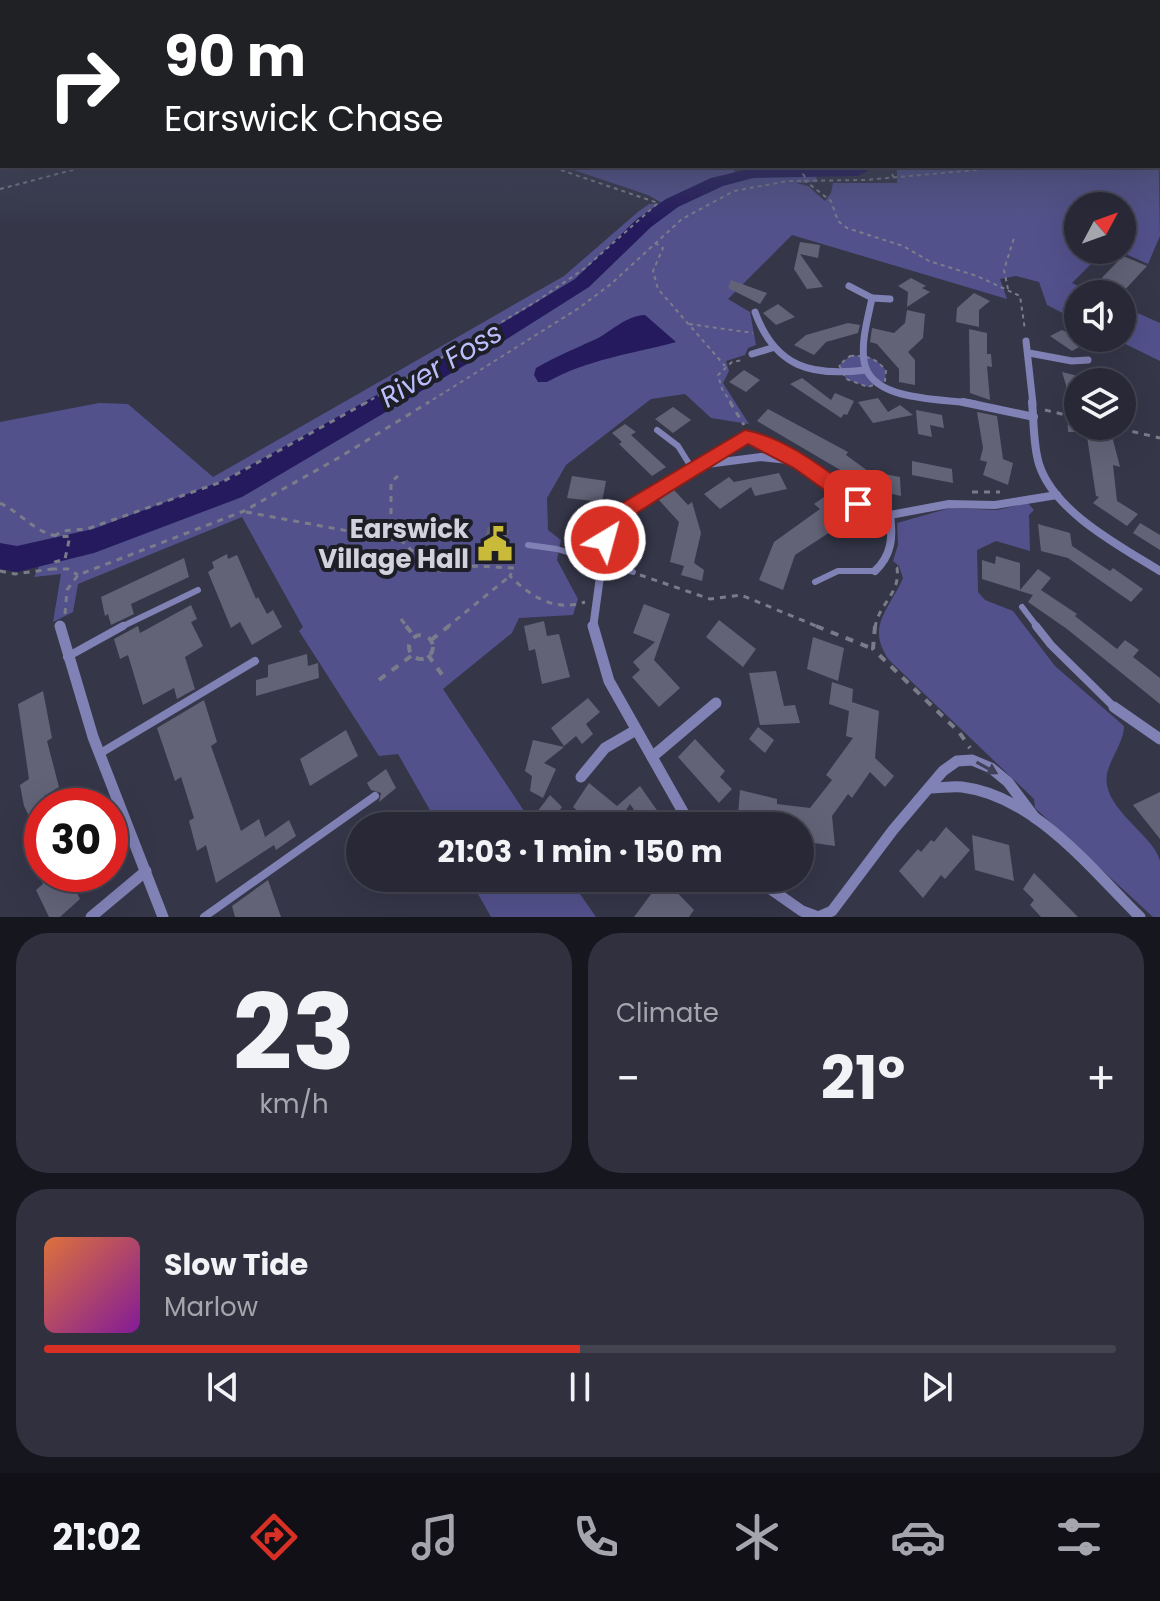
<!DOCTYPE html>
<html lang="en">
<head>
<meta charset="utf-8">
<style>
  :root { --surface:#282836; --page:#30303e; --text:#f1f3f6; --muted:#a5a6ad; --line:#444451; --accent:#d93025 }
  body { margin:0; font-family:Poppins,sans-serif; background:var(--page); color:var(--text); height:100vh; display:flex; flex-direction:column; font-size:30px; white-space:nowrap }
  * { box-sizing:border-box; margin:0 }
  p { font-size:26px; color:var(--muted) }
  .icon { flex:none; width:44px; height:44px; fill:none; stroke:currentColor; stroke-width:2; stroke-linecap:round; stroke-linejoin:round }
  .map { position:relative; height:917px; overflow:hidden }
  .side { display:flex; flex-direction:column; gap:16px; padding:16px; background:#16161e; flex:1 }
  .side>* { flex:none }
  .hud { position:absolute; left:0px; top:0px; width:1160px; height:168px; box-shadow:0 8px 32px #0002,0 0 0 2px var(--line); background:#202124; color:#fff; overflow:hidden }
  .needle { width:52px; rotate:49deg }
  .controls { position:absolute; left:1064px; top:192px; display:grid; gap:16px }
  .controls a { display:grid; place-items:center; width:72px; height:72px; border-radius:50%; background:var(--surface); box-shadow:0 8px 32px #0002,0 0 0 2px var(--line); font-size:40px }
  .speed { position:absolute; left:24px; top:788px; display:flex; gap:16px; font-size:40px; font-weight:700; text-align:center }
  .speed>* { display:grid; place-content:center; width:104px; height:104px; border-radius:50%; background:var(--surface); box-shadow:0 8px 32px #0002,0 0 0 2px var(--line); line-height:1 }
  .speed .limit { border:12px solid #d22; background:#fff; color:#111 }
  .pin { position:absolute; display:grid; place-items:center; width:68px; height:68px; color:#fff; margin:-34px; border-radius:16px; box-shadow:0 4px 12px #0006 }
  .me { position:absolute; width:88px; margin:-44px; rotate:37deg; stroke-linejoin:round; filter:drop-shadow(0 0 6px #0008) }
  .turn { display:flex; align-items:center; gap:28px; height:168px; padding:0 32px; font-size:36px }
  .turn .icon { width:104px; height:104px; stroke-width:2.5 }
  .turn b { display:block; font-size:56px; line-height:68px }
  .big { font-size:60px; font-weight:700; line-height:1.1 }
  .side .tile { flex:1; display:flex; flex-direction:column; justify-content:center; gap:12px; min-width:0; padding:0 28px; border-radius:32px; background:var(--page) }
  .side .dial { align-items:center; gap:0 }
  .dial b { font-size:104px; line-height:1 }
  .song { display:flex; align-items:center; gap:24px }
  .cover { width:96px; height:96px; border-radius:12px; background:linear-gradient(135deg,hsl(20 70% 55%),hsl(290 70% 35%)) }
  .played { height:8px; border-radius:4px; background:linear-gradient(90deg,var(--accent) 50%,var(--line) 50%) }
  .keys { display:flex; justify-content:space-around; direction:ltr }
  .heat { display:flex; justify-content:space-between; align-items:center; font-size:44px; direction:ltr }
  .side .tiles { flex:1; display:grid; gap:16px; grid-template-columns:1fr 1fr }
  .tile:last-child { grid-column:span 2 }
  .trip { position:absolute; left:346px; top:812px; width:468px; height:80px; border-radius:40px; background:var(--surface); box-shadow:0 8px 32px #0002,0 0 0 2px var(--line); font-weight:700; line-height:80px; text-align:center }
  .tab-bar { display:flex; height:128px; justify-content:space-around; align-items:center; background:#101016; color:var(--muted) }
  .tab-bar .icon { width:56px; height:56px }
  .tab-bar .current { color:var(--accent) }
  .tab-bar b { font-size:36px; color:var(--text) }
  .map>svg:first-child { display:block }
  .green { fill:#52518c }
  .water { fill:#241a5d }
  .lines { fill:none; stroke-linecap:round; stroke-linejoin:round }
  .stream { stroke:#241a5d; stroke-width:4 }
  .river { fill:#241a5d; fill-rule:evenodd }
  .building { fill:#626377 }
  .path-far2 { stroke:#7b7c8a; stroke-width:2; stroke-dasharray:4 4; stroke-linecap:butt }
  .path-far1 { stroke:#7b7c8a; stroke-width:3; stroke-dasharray:6 6; stroke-linecap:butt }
  .path { stroke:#7b7c8a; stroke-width:4; stroke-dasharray:8 8; stroke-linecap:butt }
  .lane-far1 { stroke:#8081b5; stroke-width:6 }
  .lane { stroke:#8081b5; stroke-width:8 }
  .street-far2 { stroke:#8081b5; stroke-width:7 }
  .street-far1 { stroke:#8081b5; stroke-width:8 }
  .street { stroke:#8081b5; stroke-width:11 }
  .oneway { fill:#404158 }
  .route { fill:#d93025; stroke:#8d1f18; stroke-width:2 }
  .labels { text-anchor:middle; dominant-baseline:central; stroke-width:8; stroke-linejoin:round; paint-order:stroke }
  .poi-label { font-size:26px; font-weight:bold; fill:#d1d2dd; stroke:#1e1e26; text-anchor:end }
  .water-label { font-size:28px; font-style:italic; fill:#bcbefc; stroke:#1e1e26 }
</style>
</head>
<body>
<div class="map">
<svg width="1160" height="917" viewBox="0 0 1160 917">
  <rect width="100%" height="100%" fill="#353648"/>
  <!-- green -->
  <g class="green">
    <path d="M1158 126 1160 236 1148 264 1117 250H1122V206H1078V250H1105L1072 283 1095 294H1078V321L1047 305 1039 282 1016 276 1000 279 1007 299 792 235 728 299 750 312 756 345 748 348 745 355 726 361 729 371 723 383 749 424 711 418 685 394 651 399 566 465 547 498 548 530 561 540 557 560 578 599 573 615 519 618 512 633 443 689 534 826H439L398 754 379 756 299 631 303 627 242 517 78 584 73 612 53 622 61 574 34 577 42 560C214 520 367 426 514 332 544 313 577 294 604 271 621 257 634 238 651 224 697 183 754 174 814 172L818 182 796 183 808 186 825 201 831 193 833 183H897V166H1158Z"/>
    <polygon points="562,166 733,166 735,172 664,203 578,280 358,411 225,484 79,538 22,552 0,549 0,422 99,403 128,404 213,477 564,276 639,211 649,204 662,203 648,195"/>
    <polygon points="1122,306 1160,323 1160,361 1113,338 1122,338"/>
    <path d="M850 356C865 354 878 358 886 371L885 381 868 387 846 379 839 365Z"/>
    <path d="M1028 503 1034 510 1029 515 1030 551 996 541 977 550 978 592 985 600 1013 611 1055 666 1124 726C1124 746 1103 765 1107 785 1112 814 1155 838 1160 861 1160 878 1160 900 1160 917H1153L1035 808 1034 799 889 660C865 626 890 609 903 578L899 566 893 561 898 545 897 523 950 508 997 510Z"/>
    <polygon points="469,878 569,878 596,917 491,917"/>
  </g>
  <!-- water -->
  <path class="water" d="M645 315 676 342C632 354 588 359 547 382H538L534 375 536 368C555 357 574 349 594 340 612 332 624 316 645 315Z"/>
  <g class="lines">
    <!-- stream -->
    <polyline class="stream" points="232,489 234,494"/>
    <!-- river -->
    <polygon class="river" points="877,166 858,176 753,178 723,186 678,207 651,227 589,287 477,358 242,497 94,553 17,572 0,569 0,543 17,546 93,529 222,481 461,348 575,279 637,219 666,199 711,178 753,168"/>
  </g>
  <!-- building -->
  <g class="building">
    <polygon points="800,242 820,245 818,258 800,254 823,287 807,289 794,269"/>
    <polygon points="1123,256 1147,266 1121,294 1109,294 1093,287"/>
    <polygon points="911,278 926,286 922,288 930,292 907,307 908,292 898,286"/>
    <polygon points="731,280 767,293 760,304 728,288"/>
    <polygon points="974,293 990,301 979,310 979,327 956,322 957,308"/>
    <polygon points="778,304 795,317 776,325 763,313"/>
    <polygon points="907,310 925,314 923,338 908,352 915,360 915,385 899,382 899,369 877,344 870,342 872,328 894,333 905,323"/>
    <polygon points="848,323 860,325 858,333 826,342 814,355 794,345 806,335"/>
    <polygon points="969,329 987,333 987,354 991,354 992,367 987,366 990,400 970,393"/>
    <polygon points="1062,330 1073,335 1086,343 1072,351 1050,336"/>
    <polygon points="744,370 760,380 746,392 729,382"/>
    <polygon points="1062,372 1078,376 1078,432 1068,432 1066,385"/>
    <polygon points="802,378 831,400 835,393 854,401 847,415 844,414 841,418 790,384"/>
    <polygon points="878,398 888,412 900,405 913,415 873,423 858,402"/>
    <polygon points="673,407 691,420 673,433 655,419"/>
    <polygon points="768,409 848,452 846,455 868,471 900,477 901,496 870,489 870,484 859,481 757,421"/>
    <polygon points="916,410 942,415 944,428 930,425 932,437 918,434"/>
    <polygon points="977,412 997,416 1003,459 1013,463 1008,485 983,475 987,462 980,460 983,448"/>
    <polygon points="625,424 636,432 631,435 666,467 652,476 619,444 622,442 612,433"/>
    <polygon points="1086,430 1112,436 1120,467 1113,465 1117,501 1138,514 1127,526 1093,503 1099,497 1096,496"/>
    <polygon points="912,461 952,469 953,483 912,475"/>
    <polygon points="779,473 787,489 755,496 751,487 720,509 704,494 729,477 734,482"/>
    <polygon points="572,476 606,481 602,502 567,498"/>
    <polygon points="674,490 688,505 692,502 701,533 694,563 704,570 702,581 681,575 684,566 670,562 679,522 658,499"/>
    <polygon points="824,497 850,519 795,555 783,590 759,580 774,542 820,509 814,504"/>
    <polygon points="1140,523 1160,535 1160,550 1133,533"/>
    <polygon points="1038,524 1070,533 1072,546 1110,571 1113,568 1143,589 1131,602 1068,558 1041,551"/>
    <polygon points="488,527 509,530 501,561 480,557"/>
    <polygon points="227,554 228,559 237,555 256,599 258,597 267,614 273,610 282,627 252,645 240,622 231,628 208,572 214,568 212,562"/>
    <polygon points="996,556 1020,563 1020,590 1038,569 1051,578 1041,590 1077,614 1075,616 1117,649 1125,640 1139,650 1133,657 1160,678 1160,704 1067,629 1028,602 1033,595 982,579 982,560 995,564"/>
    <polygon points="184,558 189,577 131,604 134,614 111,625 108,614 105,616 101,597"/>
    <polygon points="644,604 670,614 654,660 680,688 659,707 632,677 640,670 633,662 655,642 633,633"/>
    <polygon points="191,605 197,619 191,622 203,646 185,657 195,689 177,699 174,688 143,705 128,655 120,659 114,639 138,626 140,633"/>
    <polygon points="719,620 756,649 743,667 706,637"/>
    <polygon points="544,621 547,636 559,634 570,677 542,684 535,649 529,651 524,626"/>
    <polygon points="813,637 844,648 838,681 807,669"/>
    <polygon points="307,654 308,666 318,663 319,678 256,696 256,680 268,677 268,665"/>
    <polygon points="776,671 784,706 795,705 800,723 760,725 749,673"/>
    <polygon points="832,682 853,689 852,702 879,711 875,758 894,776 885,787 870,772 852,798 848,794 832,816 835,846 800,841 800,826 737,826 740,790 777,799 777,804 810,808 832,780 826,775 853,738 846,736 849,711 829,704"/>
    <polygon points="43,691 52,738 47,741 59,787 44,796 49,806 42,806 42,874 68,874 80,899 60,917 49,917 36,890 43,884 22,838 35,828 24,806 20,785 29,779 18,704"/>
    <polygon points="588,698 600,712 586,724 593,734 582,744 576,736 564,746 551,728"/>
    <polygon points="204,700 217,742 211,746 241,831 259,819 265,837 289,820 296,836 276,850 274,845 216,883 206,845 197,851 189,821 194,818 181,777 175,781 157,728"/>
    <polygon points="758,727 774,740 765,753 749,739"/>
    <polygon points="346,730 358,756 310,786 300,759"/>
    <polygon points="695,739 725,771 720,777 732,789 719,803 678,757"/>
    <polygon points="533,740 564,747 544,763 556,769 543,798 530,791 532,776 525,771"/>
    <polygon points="386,769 396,788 379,802 381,793 371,790 367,783"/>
    <polygon points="589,783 617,806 640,786 661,816 650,826 645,826 630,804 616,826 596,826 573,807"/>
    <polygon points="1160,792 1160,839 1133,805"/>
    <polygon points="550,795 562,807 549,824 537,812"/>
    <polygon points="946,827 970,850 945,879 941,875 923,898 899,871 918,849 921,852 931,840 934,842"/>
    <polygon points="972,835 1009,845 1014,881 975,870"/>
    <polygon points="1034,873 1078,917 1041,917 1030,905 1034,900 1023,889"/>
    <polygon points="663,878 694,910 689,917 634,917"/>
    <polygon points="268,880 281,917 235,917 232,906"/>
  </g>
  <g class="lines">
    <!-- path-far2 -->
    <g class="path-far2">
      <polyline points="805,166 803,174 807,180"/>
      <polyline points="891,166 893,177"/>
      <polyline points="804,180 831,201 838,221 847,228 903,246 929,261 977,276 1020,296 1025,330"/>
      <polyline points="0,189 88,166"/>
      <polyline points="655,243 663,248 653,271 658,289 725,366"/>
      <polyline points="1008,289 1004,270 1014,238"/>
      <polyline points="689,324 753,333"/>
      <path d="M850 356C865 355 877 358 886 371L885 381 868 387 846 379 839 365Z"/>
      <polyline points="364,404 537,301 585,268 658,203 549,166"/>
      <polyline points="426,404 579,308 611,284 682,219 734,191 788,181 865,180 976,170 988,166"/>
      <polyline points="732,404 722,389 718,375 732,362 743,360"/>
    </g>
    <!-- path-far1 -->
    <g class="path-far1">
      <polyline points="730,402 744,425"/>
      <polyline points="1045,410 1078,418"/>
      <polyline points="1109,426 1160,438"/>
      <polyline points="972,492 1000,492"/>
      <path d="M0 503C25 515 40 540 70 536L65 559 55 562 52 569H68L78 575"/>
      <path d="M246 512 402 541 429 567 442 571 474 566 514 568 510 576C531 597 555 612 585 602"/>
      <polyline points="54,536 63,531 87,529 224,481 367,402"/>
      <polyline points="391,538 391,482 398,476"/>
      <polyline points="0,571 15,574 52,569"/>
      <polyline points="640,575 710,599 741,595 821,628"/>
      <polyline points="65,614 67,590 78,575 244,511 340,457 429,402"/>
      <polyline points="401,619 408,628"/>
      <polyline points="446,628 510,576"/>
      <path d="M875 628C878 604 901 594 897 568L893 565"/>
    </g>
    <!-- path -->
    <g class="path">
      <polyline points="406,626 415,637"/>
      <polyline points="816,626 873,649"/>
      <polyline points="875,626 873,649 959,732 970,748"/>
      <circle cx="421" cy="647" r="12"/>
      <polyline points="431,640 449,626"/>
      <polyline points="428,655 443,676"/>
      <polyline points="379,680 411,656"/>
    </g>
    <!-- lane-far1 -->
    <g class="lane-far1">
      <polyline points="657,430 678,446 693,470"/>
      <polyline points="528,545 557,549 633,572"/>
      <polyline points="815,582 838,571 875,571"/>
      <polyline points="1022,607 1038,628"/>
      <polyline points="119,628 198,590"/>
    </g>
    <!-- lane -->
    <g class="lane">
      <polyline points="1036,626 1051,645 1114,707"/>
      <polyline points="67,657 123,626"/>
      <polyline points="99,754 255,661"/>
      <polyline points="204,917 375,796"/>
    </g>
    <!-- street-far2 -->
    <g class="street-far2">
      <polyline points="849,286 872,298"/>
      <path d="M890 299 872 298C868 318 861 340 864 361 870 403 944 398 975 404"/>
      <path d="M755 312C775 367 811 377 866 370"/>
      <polyline points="1026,341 1033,404"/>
      <polyline points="1029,353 1072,361 1088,360"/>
      <polyline points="752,354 772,348"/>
    </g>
    <!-- street-far1 -->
    <g class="street-far1">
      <polyline points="963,402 1034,417"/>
      <path d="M1032 402C1034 421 1033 445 1039 464 1054 512 1120 546 1160 571"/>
      <polyline points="699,465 761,457 789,460"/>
      <path d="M875 571C892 555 893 537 890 515"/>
      <polyline points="593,628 605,540 625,510 745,436 756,438 800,463 858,504 890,515 949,504 995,505 1057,495"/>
    </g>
    <!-- street -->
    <g class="street">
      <polyline points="60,626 93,737 163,917"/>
      <polyline points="593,626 609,681 691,826"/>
      <polyline points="1114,707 1160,739"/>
      <polyline points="652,757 716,703"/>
      <polyline points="581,777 605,748 636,730"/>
      <path d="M931 788C941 788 952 786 962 787 1035 796 1091 869 1140 917"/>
      <polyline points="755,878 802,911 818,917 832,911 893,830 943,771 957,761 972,760 991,768 1008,782 1035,818"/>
      <polyline points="91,917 146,871"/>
    </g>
  </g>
  <!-- one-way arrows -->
  <defs><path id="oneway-solid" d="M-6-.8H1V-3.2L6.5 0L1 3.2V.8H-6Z" transform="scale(2)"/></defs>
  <use class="oneway" href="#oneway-solid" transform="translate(987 768) rotate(29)"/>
  <!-- sky -->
  <linearGradient id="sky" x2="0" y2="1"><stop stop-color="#1d1e28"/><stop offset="0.43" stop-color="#4b526a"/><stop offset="1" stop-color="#4b526a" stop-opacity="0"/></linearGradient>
  <rect width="1160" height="225" fill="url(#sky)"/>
  <!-- route -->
  <path class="route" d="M745 430C789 438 829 473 865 498L868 504 865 509H851L794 468 748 444C711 467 673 489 637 513 623 523 618 553 598 546L595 540 619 505Z"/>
  <!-- icons -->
  <defs>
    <g id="civic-bare" transform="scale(2.76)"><path d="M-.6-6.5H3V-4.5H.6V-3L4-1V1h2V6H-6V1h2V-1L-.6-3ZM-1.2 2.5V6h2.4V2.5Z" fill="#c9ba3a" stroke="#1e1e26" stroke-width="2.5" paint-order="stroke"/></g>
  </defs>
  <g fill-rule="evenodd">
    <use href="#civic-bare" x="495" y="544"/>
  </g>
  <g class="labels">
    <!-- poi labels -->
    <g class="poi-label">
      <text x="469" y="529">Earswick<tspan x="469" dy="30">Village Hall</tspan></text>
    </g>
    <!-- water labels -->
    <g class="water-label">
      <text transform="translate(441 365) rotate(-31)">River Foss</text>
    </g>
  </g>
</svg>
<div class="controls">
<a><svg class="needle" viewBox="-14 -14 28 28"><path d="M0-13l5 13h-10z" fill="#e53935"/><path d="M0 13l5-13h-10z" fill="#a5a6ad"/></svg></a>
<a><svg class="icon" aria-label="sound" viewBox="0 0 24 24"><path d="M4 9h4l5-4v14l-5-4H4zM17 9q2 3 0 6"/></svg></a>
<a><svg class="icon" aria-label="layers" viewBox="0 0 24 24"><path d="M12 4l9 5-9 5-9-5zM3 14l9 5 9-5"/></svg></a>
</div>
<div class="speed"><div class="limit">30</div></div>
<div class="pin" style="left:858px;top:504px;background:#d93025"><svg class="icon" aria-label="arrive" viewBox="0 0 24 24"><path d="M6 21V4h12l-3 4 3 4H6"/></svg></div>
<svg class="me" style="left:605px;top:540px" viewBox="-20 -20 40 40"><circle r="17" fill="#d93025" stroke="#fff" stroke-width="3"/><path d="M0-11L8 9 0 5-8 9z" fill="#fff"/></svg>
<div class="trip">21:03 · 1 min · 150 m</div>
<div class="hud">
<div class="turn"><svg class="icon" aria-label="right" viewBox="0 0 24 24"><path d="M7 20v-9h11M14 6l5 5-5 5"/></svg><div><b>90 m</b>Earswick Chase</div></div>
</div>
</div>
<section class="side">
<div class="tiles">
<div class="tile dial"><b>23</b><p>km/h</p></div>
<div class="tile"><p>Climate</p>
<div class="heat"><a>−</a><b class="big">21°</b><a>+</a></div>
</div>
<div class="tile">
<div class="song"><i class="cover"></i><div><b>Slow Tide</b><p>Marlow</p></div></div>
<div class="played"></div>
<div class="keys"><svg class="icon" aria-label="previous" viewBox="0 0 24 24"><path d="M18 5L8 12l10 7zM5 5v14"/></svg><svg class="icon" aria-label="pause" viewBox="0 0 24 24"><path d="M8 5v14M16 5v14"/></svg><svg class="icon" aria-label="next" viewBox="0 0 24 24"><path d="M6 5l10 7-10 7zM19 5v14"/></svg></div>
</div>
</div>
</section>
<nav class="tab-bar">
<b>21:02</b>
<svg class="icon current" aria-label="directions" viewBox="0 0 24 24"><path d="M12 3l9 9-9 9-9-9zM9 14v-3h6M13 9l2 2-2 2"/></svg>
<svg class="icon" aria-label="music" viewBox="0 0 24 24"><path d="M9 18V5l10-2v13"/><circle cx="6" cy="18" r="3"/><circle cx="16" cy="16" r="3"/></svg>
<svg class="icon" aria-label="phone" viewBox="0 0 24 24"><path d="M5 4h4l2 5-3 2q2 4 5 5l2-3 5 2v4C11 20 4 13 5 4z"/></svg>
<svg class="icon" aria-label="climate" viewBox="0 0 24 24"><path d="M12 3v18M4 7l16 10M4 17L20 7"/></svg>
<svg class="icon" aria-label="car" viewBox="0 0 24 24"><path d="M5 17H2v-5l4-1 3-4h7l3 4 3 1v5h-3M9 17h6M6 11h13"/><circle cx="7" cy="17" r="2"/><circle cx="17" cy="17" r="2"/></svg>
<svg class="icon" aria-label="filters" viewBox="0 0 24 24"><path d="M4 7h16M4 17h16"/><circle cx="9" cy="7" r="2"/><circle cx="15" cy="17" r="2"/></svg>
</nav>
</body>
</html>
